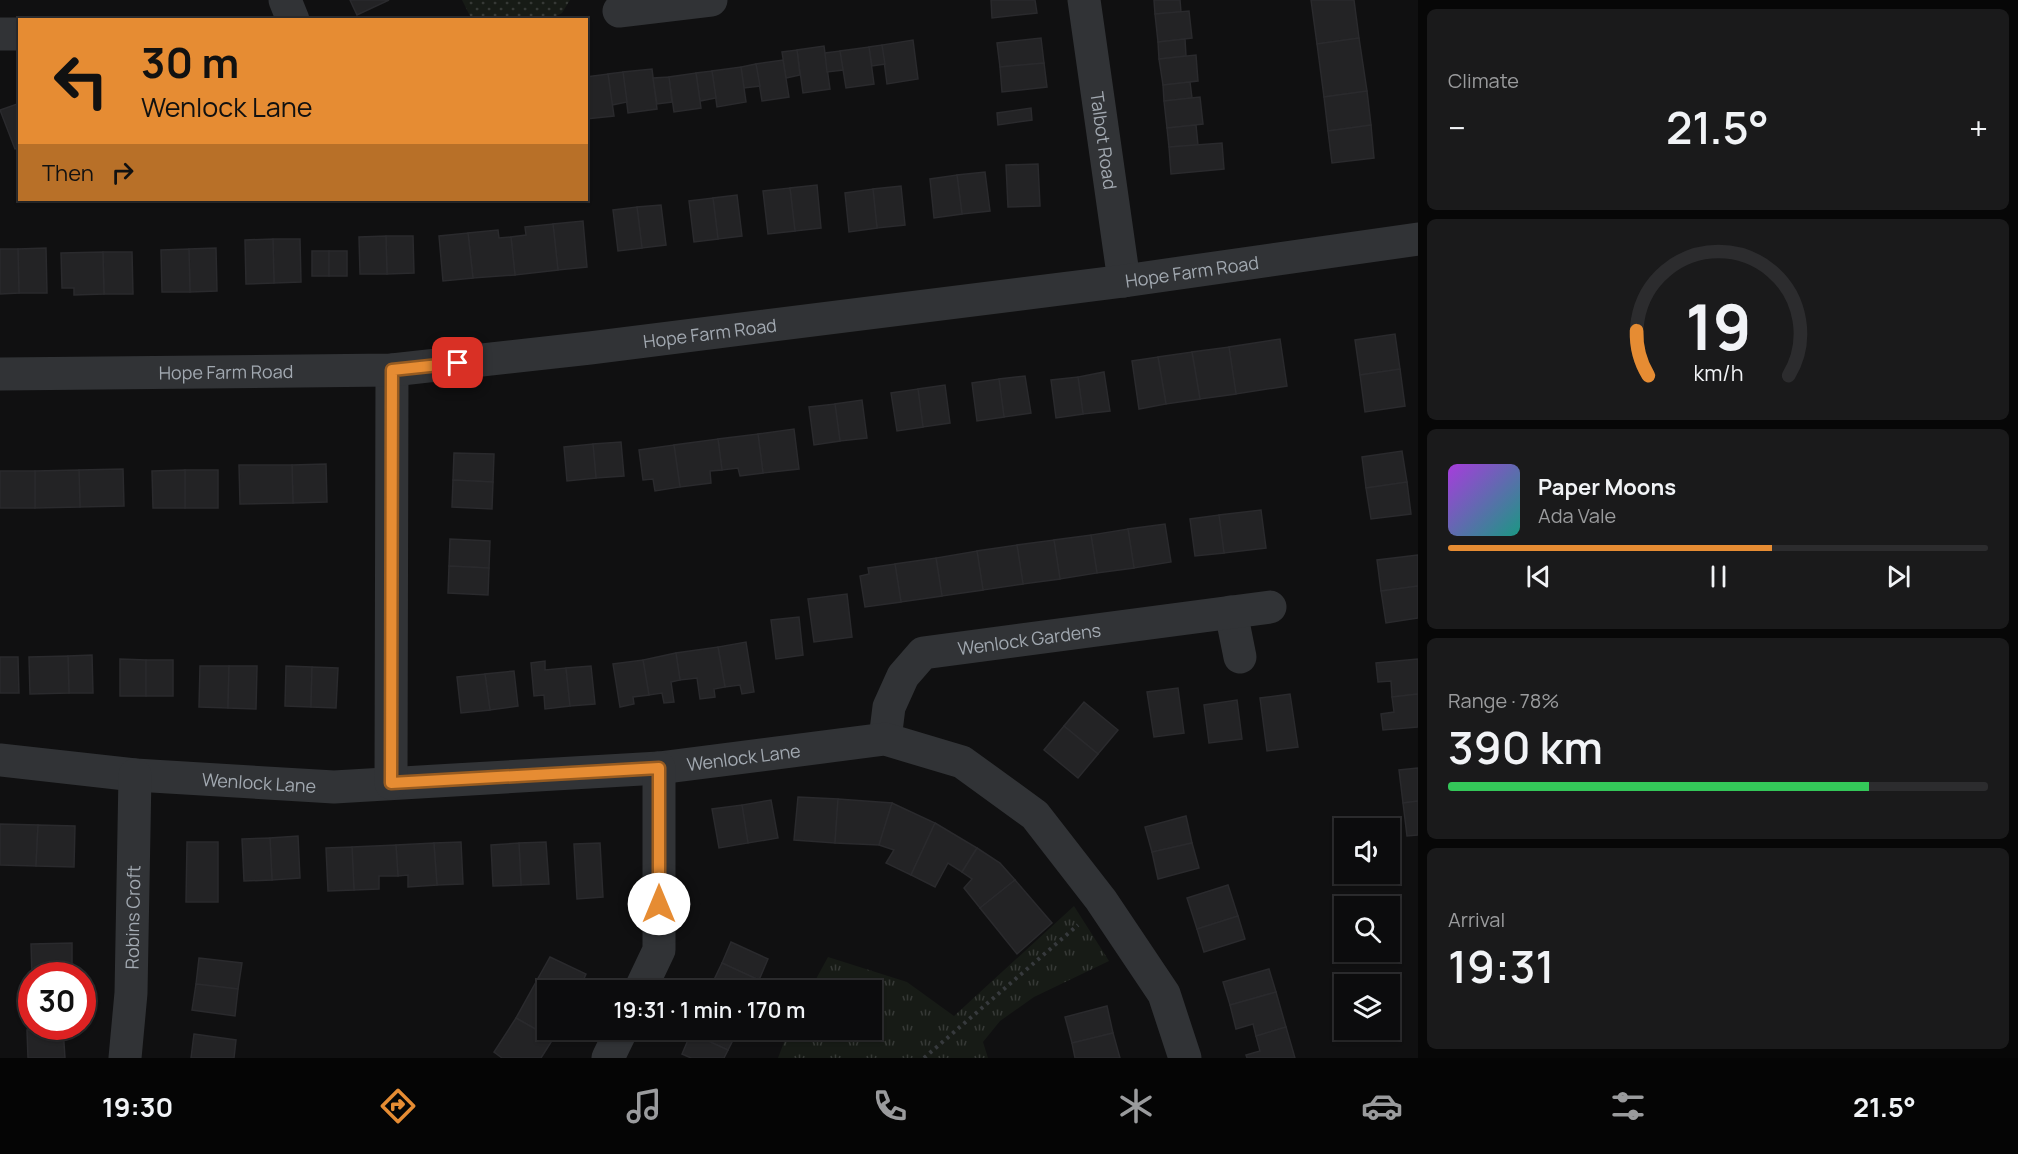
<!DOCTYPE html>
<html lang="en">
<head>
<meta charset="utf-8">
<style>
  :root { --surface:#0c0c0d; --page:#1a1a1b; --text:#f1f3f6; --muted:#9a9b9d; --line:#2c2c2e; --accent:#e68c33 }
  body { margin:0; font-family:Manrope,sans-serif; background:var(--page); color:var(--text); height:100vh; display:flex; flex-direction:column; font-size:22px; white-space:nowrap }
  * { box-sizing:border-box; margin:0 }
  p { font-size:20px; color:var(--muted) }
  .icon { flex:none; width:33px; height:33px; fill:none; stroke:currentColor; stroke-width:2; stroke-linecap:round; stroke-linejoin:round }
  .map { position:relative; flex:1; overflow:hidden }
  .sheet { display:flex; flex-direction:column; gap:9px; padding:9px; background:#070707; width:600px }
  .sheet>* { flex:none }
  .guide { position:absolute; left:18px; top:18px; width:570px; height:183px; border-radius:0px; box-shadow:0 2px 4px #0004,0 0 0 2px var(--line); background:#e68c33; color:#111; overflow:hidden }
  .buttons { position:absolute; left:1334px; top:818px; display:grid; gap:12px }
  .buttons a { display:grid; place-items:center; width:66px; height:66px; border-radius:0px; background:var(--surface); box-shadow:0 2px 4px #0004,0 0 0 2px var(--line); font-size:30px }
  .speed { position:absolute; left:18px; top:962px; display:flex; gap:12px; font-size:30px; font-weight:700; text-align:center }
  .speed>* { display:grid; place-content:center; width:78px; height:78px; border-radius:50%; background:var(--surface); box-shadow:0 2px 4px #0004,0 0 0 2px var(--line); line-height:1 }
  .speed .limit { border:9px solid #d22; background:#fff; color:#111 }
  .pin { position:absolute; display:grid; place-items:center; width:51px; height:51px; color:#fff; margin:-26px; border-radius:12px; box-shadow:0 3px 9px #0006 }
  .me { position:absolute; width:66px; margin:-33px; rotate:0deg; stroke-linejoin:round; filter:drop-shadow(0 0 4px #0008) }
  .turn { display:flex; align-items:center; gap:21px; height:126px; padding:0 24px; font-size:27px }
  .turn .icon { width:78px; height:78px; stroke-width:2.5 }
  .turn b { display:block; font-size:42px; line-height:51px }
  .then { display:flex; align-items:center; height:57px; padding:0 24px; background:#0003; gap:12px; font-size:22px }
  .big { font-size:45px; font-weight:600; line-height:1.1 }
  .sheet .tile { flex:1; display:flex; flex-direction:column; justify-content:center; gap:9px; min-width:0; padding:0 21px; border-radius:9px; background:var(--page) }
  .sheet .dial { align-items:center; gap:0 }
  .dial svg { height:156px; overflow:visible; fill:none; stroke:var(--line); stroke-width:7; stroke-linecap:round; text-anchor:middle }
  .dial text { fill:var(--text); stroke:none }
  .song { display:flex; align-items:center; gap:18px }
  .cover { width:72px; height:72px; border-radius:9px; background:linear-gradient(135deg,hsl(280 70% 55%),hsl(170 70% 35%)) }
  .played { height:6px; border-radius:3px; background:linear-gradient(90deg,var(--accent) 60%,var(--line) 60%) }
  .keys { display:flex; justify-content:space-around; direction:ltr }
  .heat { display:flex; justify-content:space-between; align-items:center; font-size:33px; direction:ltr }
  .charge { height:9px; border-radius:4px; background:linear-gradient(90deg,#34c759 78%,var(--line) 0) }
  .trip { position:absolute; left:537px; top:980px; width:345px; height:60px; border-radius:0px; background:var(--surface); box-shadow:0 2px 4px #0004,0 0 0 2px var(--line); font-weight:600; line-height:60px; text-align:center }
  .tab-bar { display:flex; height:96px; justify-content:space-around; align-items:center; background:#050505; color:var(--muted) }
  .tab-bar .icon { width:42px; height:42px }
  .tab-bar .on { color:var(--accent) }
  .tab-bar b { font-size:27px; color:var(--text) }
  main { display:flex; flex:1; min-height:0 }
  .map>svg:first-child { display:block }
  .grass { fill:url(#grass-dots) }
  .park { fill:url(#park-tufts) }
  .building { fill:#232325; stroke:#2a2a2d; stroke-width:1.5 }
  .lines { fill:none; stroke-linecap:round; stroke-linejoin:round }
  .path { stroke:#373a3d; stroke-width:4; stroke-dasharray:3 4.5; stroke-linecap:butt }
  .minor { stroke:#313336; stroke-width:33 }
  .tertiary { stroke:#313336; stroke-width:33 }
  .route-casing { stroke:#965b21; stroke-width:15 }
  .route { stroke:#e68c33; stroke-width:10 }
  .labels { text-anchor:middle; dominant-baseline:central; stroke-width:6; stroke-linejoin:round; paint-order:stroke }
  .street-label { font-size:18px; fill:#a2a9b1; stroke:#0b0b0c }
</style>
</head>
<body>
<main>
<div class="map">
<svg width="1418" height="1058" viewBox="0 0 1418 1058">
  <defs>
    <pattern id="grass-dots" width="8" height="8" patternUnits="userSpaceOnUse" patternTransform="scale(1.5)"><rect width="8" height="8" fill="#171b16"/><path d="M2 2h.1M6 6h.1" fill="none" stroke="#363936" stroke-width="1.8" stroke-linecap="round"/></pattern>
    <pattern id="park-tufts" width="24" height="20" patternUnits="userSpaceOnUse" patternTransform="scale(1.5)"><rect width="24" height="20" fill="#171b16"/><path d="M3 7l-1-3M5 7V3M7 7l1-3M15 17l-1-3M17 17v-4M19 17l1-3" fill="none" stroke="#363936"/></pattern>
  </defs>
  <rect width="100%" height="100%" fill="#101011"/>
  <!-- grass -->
  <polygon class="grass" points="462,0 570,0 562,13 551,19 472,20"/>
  <!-- park -->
  <polygon class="park" points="1074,906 1109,961 1034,997 1000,1021 983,1042 988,1058 778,1058 789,1029 872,1029 872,990 810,990 828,957 907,982 954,1016"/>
  <!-- building -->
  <g class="building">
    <polygon points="350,0 389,0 357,15"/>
    <polygon points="991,0 1035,0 1037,13 992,18"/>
    <polygon points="1154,0 1180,0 1181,12 1155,14"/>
    <polygon points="1311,0 1354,0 1359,38 1317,44"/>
    <polygon points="1189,11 1192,38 1158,42 1155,14"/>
    <polygon points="1041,38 1044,63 1000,67 997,43"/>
    <polygon points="1359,38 1367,91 1324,97 1317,44"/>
    <polygon points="1185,39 1186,56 1159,59 1158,42"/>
    <polygon points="913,40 918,79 887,84 882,45"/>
    <polygon points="882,45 885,64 872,66 869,47"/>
    <polygon points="824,46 830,89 803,93 797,50"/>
    <polygon points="869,47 874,84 846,88 840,51"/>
    <polygon points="797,50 800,75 786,78 782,52"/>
    <polygon points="840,51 843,70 827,72 825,53"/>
    <polygon points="1196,55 1198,81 1163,85 1159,59"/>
    <polygon points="783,60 789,97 762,101 756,64"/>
    <polygon points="1044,63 1047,87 1002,92 1000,67"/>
    <polygon points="756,64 760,86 744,88 741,67"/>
    <polygon points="741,67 746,102 717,107 712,71"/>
    <polygon points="652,69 657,109 628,113 623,72"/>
    <polygon points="712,71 716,98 700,101 696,73"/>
    <polygon points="623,72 627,102 612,105 608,74"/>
    <polygon points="696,73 701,108 674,112 669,77"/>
    <polygon points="608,74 614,116 586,119 586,77"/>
    <polygon points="669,77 672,102 657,104 653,78"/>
    <polygon points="1190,82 1192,98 1164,101 1163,85"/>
    <polygon points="1367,91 1371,125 1328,131 1324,97"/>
    <polygon points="1200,97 1203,124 1167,128 1164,101"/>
    <polygon points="20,103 20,148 15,149 0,110"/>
    <polygon points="1031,108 1032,120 998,125 997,113"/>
    <polygon points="1196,125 1198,145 1169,147 1167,128"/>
    <polygon points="1371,125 1374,158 1332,163 1328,131"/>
    <polygon points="1222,143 1224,169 1171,174 1169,147"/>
    <polygon points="1038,164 1040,206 1008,207 1006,165"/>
    <polygon points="985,172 990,211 962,214 957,175"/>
    <polygon points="957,175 962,214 934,218 930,179"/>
    <polygon points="817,185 821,228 795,231 790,188"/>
    <polygon points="901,186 905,225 877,228 873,189"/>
    <polygon points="790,188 795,231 768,234 763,191"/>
    <polygon points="873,189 877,228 849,232 845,193"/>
    <polygon points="737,195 742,236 718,239 713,198"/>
    <polygon points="713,198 718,239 694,242 689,201"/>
    <polygon points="661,205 666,245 642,248 637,207"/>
    <polygon points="637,207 642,248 618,251 613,210"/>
    <polygon points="583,221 587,267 558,270 553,224"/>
    <polygon points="553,224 558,270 515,275 511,237 526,235 525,227"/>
    <polygon points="498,230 499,238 511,237 515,275 473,278 468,233"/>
    <polygon points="468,233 473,278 443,281 439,236"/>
    <polygon points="386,236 413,236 414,273 387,274"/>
    <polygon points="386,236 387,274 360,274 359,237"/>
    <polygon points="273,239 300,239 301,282 274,283"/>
    <polygon points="273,239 274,283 246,284 245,240"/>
    <polygon points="46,248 47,293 19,293 18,249"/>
    <polygon points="216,248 217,291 190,292 189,249"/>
    <polygon points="0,249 18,249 19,293 0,294"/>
    <polygon points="189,249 190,292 162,292 161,250"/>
    <rect x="312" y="251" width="17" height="25"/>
    <rect x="329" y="251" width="18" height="25"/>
    <polygon points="103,252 132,252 133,294 104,294"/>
    <polygon points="103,252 104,294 74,295 74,288 62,288 61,253"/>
    <polygon points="1395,334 1400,369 1360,375 1355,340"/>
    <polygon points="1280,339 1287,386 1236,394 1229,347"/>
    <polygon points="1229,347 1236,394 1200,399 1192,352"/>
    <polygon points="1192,352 1200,399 1166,404 1158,357"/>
    <polygon points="1158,357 1166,404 1139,409 1132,361"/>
    <polygon points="1400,369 1405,406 1365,412 1360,375"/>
    <polygon points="1104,372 1110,411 1083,414 1078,377"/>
    <polygon points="1025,376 1031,413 1004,417 999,379"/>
    <polygon points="1078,377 1083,414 1056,418 1051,380"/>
    <polygon points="999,379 1004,417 977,421 972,383"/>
    <polygon points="945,385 950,423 923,427 918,389"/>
    <polygon points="918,389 923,427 897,431 891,393"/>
    <polygon points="862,400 867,438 840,441 835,404"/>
    <polygon points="835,404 840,441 814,445 809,407"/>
    <polygon points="794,429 799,469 763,473 758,434"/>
    <polygon points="758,434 763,473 740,476 738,468 722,470 718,439"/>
    <polygon points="718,439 722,470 710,471 711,483 680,487 674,445"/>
    <polygon points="621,442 624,476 596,478 593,444"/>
    <polygon points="593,444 596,478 567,481 564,447"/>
    <polygon points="674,445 680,487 655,491 653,479 643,480 639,450"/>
    <polygon points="1402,451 1407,482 1366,488 1362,457"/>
    <polygon points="454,453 494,454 493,482 453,480"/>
    <polygon points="326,464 327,502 293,503 292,465"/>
    <polygon points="239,465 292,465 293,503 240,504"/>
    <polygon points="123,469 124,506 80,507 79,470"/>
    <polygon points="79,470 80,507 35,508 35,471"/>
    <rect x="185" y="470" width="33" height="38"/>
    <polygon points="185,470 185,508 153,508 152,471"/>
    <rect x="0" y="471" width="35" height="37"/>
    <polygon points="453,480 493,482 492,509 452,507"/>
    <polygon points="1407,482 1411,514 1371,519 1366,488"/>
    <polygon points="1261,510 1266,548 1224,553 1219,515"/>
    <polygon points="1219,515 1224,553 1195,556 1190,519"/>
    <polygon points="1165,524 1171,562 1134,568 1128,529"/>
    <polygon points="1128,529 1134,568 1097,573 1091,535"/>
    <polygon points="1091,535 1097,573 1060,579 1054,540"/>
    <polygon points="450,539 490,541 489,568 449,566"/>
    <polygon points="1054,540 1060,579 1023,584 1017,545"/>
    <polygon points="1017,545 1023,584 983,590 977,551"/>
    <polygon points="977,551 983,590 942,596 936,558"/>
    <polygon points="1418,555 1418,586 1381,591 1377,560"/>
    <polygon points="936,558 942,596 901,602 895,564"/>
    <polygon points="895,564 901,602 865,607 860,576 869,574 868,568"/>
    <polygon points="449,566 489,568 488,595 448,593"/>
    <polygon points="1418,586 1418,618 1386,623 1381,591"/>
    <polygon points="847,594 852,637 814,642 808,599"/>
    <polygon points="799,617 803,655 776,659 771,620"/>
    <polygon points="746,642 754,692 742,694 740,685 725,687 718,647"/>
    <polygon points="718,647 725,687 714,689 715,697 700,699 697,678 680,680 676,653"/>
    <polygon points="676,653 680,680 671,682 674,702 664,703 662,693 649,695 643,660"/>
    <polygon points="92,655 93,693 69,693 68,656"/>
    <polygon points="68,656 69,693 30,694 29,657"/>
    <polygon points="0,657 18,657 19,693 0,693"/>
    <polygon points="120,659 146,660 146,696 120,696"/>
    <polygon points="1418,659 1418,694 1392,697 1391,681 1378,682 1376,663"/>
    <rect x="146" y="660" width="27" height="36"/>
    <polygon points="643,660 649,695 633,697 634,704 620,707 613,664"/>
    <polygon points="545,661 545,670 566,668 570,706 545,709 544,695 534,696 531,663"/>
    <polygon points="200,666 229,666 228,708 199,707"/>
    <polygon points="229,666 257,666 256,709 228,708"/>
    <polygon points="286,666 312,667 311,707 285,706"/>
    <polygon points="591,666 595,704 570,706 566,668"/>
    <polygon points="312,667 338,668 336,708 311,707"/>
    <polygon points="514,671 518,706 490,710 485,674"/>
    <polygon points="485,674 490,710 461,713 457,677"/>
    <polygon points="1178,688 1184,733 1154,737 1147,692"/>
    <polygon points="1290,694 1298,747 1267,751 1260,698"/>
    <polygon points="1418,694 1418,727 1383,730 1381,714 1394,712 1392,697"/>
    <polygon points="1237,700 1242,739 1209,743 1204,705"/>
    <polygon points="1084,702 1118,730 1098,754 1064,726"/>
    <polygon points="1064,726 1098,754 1078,778 1044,750"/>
    <polygon points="1418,768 1418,801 1403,803 1399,770"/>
    <polygon points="798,797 838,799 835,843 794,840"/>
    <polygon points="838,799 892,803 879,845 835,843"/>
    <polygon points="771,800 778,838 748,843 742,805"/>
    <polygon points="1418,801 1418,835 1407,836 1403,803"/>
    <polygon points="892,803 935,823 911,875 886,863 894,850 879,845"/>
    <polygon points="742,805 748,843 719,848 712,809"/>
    <polygon points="1186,816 1192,843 1152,852 1145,827"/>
    <polygon points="935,823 977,848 962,872 948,863 935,887 911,875"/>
    <polygon points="0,824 38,825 36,866 0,865"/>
    <polygon points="38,825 75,826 74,867 36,866"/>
    <polygon points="298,836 300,878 272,880 270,838"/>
    <polygon points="270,838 272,880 244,881 242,839"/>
    <polygon points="187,842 218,842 218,902 186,902"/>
    <polygon points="461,842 463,884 437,885 434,843"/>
    <polygon points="546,842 549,884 521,885 519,843"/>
    <polygon points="434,843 437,885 408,887 408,875 398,876 396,845"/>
    <polygon points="519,843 521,885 493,886 491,845"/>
    <polygon points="600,843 603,897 577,899 574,844"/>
    <polygon points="1192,843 1199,868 1158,879 1152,852"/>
    <polygon points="396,845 398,876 379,876 379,889 354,890 352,847"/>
    <polygon points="352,847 354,890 328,891 326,848"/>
    <polygon points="977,848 1000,863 1015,880 980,908 964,888 972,879 962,872"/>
    <polygon points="1015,880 1052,923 1017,954 980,908"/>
    <polygon points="1228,885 1238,916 1197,929 1187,898"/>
    <polygon points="1238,916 1245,939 1204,952 1197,929"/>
    <polygon points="731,942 768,959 759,980 722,963"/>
    <polygon points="72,943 72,975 32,975 31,944"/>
    <polygon points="550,957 586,974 579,990 551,990 536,982"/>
    <polygon points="199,958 242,963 238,989 196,984"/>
    <polygon points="722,963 759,980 754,990 725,990 712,984"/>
    <polygon points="1269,969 1276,992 1230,1005 1223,982"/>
    <polygon points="536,982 551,990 548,990 548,1029 558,1029 553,1039 516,1018"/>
    <polygon points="196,984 238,989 235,1016 192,1010"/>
    <polygon points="1276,992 1286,1027 1256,1036 1253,1024 1236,1029 1230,1005"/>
    <polygon points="1107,1006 1113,1033 1072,1043 1065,1017"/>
    <polygon points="516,1018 553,1039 541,1058 502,1058 494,1052"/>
    <polygon points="1286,1027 1295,1058 1247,1058 1246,1055 1260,1051 1256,1036"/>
    <polygon points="63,1028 65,1058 28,1058 27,1030"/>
    <polygon points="693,1029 736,1029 738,1030 728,1050 691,1033"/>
    <polygon points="691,1033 728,1050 724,1058 691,1058 682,1054"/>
    <polygon points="1113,1033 1120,1058 1075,1058 1072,1043"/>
    <polygon points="194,1034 236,1040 234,1058 191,1058"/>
  </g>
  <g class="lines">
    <!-- path -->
    <polyline class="path" points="924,1058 1078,925"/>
    <!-- minor -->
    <g class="minor">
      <polyline points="285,0 293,20"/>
      <path id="s1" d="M1084 0 1124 281"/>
      <polyline points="619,11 711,0"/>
      <polyline points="0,34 20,34"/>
      <polyline points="1231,612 1240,657"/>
      <path id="s2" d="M885 739 889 707 903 676 923 653 1270 607"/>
      <path id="s3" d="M0 760 135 775 334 787 659 768 885 739 962 762 1035 815 1101 900 1164 994 1185 1058"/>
      <polyline points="391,783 392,370"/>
      <polyline points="640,990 659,950 659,768"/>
      <path id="s4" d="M125 1058 131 993 135 775"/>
      <polyline points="608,1058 622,1029"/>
    </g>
    <!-- tertiary -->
    <path class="tertiary" id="s5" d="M0 374 392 370 590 348 1124 281 1418 239"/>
  </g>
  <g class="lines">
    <!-- route casing -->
    <g class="route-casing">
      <polyline id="route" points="458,363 392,370 391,783 659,768 659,904"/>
    </g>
    <!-- route -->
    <use href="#route" class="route"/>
  </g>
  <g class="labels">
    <!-- street labels -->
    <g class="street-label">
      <text stroke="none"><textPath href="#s1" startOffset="142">Talbot Road</textPath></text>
      <text stroke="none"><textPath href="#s5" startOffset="1198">Hope Farm Road</textPath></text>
      <text stroke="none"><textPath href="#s5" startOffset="712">Hope Farm Road</textPath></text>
      <text stroke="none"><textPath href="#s5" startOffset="226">Hope Farm Road</textPath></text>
      <text stroke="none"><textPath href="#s2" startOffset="204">Wenlock Gardens</textPath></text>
      <text stroke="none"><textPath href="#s3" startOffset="746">Wenlock Lane</textPath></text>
      <text stroke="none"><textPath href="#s3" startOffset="260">Wenlock Lane</textPath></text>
      <text stroke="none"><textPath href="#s4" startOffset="141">Robins Croft</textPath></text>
    </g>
  </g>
</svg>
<div class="buttons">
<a><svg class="icon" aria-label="sound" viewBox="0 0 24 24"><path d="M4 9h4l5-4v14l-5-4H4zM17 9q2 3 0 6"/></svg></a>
<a><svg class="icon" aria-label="search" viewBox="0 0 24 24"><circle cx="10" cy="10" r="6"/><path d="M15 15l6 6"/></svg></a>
<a><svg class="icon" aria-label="layers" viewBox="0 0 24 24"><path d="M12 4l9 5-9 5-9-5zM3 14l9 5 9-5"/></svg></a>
</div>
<div class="speed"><div class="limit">30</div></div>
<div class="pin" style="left:458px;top:363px;background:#d93025"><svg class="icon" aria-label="arrive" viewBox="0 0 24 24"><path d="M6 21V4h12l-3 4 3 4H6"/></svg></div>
<svg class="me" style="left:659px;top:904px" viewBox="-20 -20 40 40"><circle r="19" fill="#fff"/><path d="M0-13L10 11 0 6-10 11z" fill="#e68c33"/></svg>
<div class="trip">19:31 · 1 min · 170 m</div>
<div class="guide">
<div class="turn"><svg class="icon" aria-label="left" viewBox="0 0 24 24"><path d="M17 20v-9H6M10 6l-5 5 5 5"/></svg><div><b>30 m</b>Wenlock Lane</div></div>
<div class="then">Then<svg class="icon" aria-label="right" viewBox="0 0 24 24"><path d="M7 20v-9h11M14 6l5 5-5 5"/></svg></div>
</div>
</div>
<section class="sheet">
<div class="tile"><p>Climate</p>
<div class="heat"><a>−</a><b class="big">21.5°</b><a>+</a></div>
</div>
<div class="tile dial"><svg viewBox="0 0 100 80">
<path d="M14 69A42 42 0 1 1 86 69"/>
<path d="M14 69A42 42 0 0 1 8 46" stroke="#e68c33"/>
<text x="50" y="56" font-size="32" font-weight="700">19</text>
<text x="50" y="72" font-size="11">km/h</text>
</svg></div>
<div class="tile">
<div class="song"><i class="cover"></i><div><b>Paper Moons</b><p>Ada Vale</p></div></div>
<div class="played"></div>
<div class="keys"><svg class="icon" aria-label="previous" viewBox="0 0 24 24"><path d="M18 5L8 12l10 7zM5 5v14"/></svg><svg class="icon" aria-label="pause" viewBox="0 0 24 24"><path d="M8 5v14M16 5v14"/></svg><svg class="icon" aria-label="next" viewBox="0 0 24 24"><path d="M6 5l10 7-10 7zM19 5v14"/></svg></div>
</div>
<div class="tile"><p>Range · 78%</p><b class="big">390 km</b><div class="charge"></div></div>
<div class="tile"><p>Arrival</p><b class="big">19:31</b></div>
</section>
</main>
<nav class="tab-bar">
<b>19:30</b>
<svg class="icon on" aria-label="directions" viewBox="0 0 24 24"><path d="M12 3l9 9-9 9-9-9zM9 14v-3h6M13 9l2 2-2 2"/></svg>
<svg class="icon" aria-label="music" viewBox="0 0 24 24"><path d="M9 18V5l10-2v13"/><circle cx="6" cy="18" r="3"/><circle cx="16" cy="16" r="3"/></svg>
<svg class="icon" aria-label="phone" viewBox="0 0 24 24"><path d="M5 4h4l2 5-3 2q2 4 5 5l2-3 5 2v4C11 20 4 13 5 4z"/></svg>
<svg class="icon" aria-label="climate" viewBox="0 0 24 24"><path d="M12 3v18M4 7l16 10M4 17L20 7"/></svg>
<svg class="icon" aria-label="car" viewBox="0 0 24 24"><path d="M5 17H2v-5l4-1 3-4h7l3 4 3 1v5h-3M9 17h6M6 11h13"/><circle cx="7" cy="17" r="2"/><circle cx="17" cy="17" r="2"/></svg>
<svg class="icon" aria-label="filters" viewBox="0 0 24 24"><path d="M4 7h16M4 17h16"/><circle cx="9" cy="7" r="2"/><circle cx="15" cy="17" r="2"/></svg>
<b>21.5°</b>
</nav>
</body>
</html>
